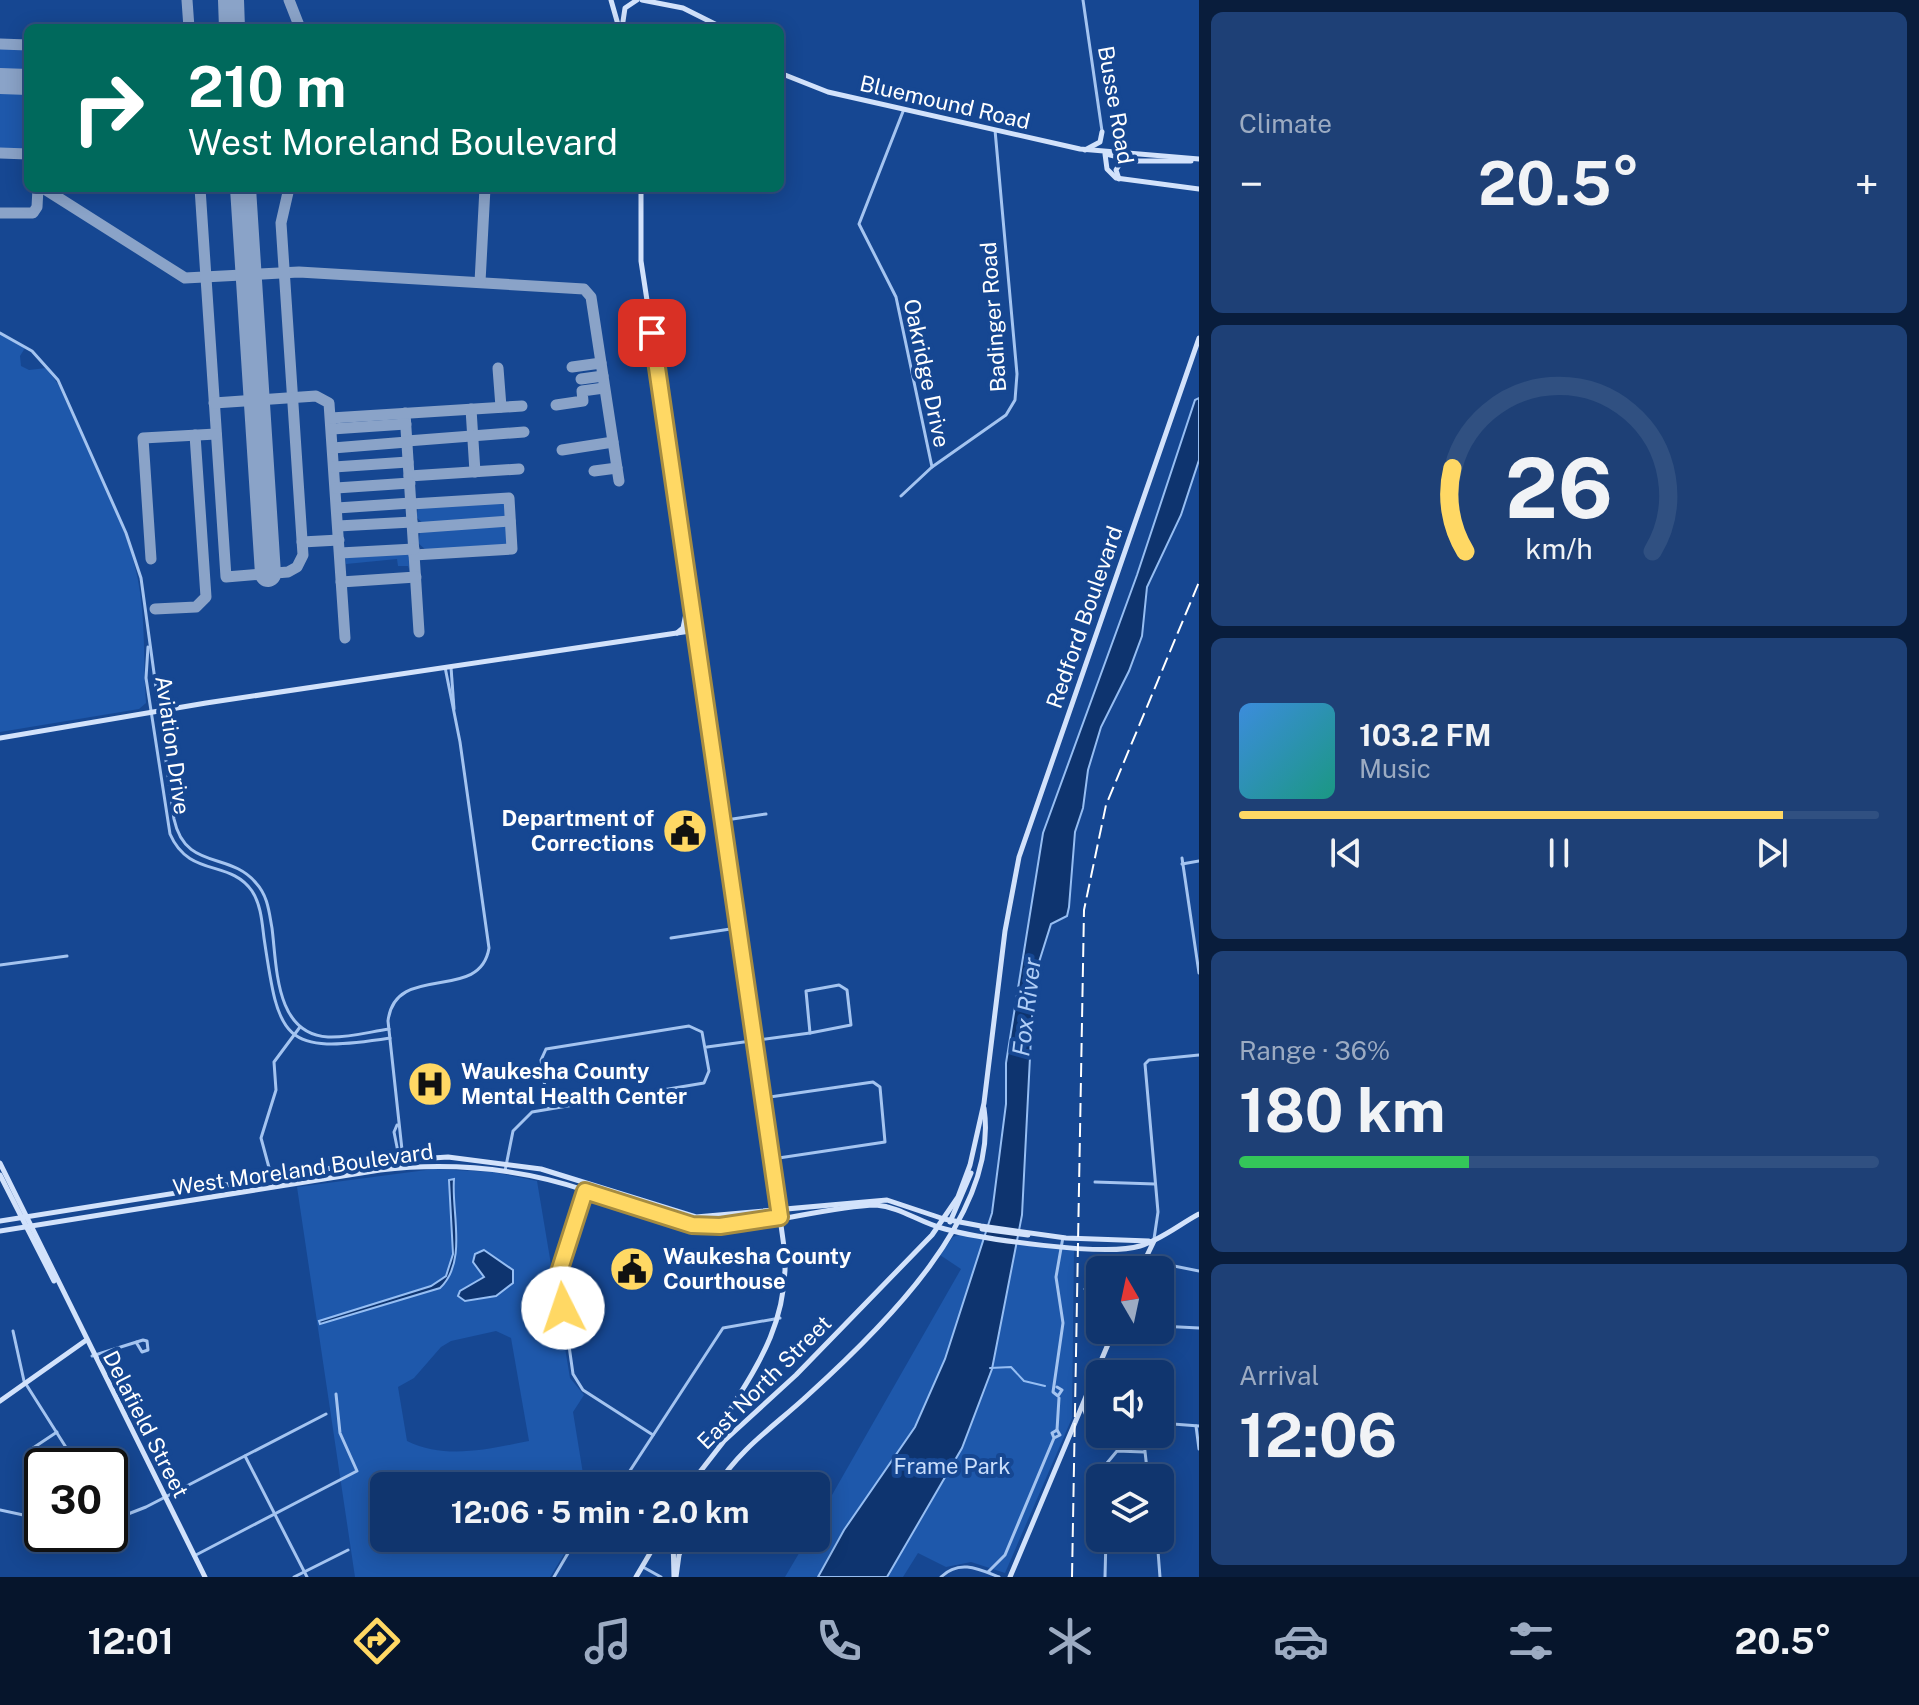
<!DOCTYPE html>
<html lang="en">
<head>
<meta charset="utf-8">
<style>
  :root { --surface:#10356e; --page:#1e4076; --text:#f1f3f6; --muted:#9cabc2; --line:#305081; --accent:#ffd864 }
  body { margin:0; font-family:"Public Sans",sans-serif; background:var(--page); color:var(--text); height:100vh; display:flex; flex-direction:column; font-size:30px; white-space:nowrap }
  * { box-sizing:border-box; margin:0 }
  p { font-size:26px; color:var(--muted) }
  .icon { flex:none; width:44px; height:44px; fill:none; stroke:currentColor; stroke-width:2; stroke-linecap:round; stroke-linejoin:round }
  .map { position:relative; flex:1; overflow:hidden }
  .panel { display:flex; flex-direction:column; gap:12px; padding:12px; background:#091d3c; width:720px }
  .panel>* { flex:none }
  .top-card { position:absolute; left:24px; top:24px; width:760px; height:168px; border-radius:12px; box-shadow:0 4px 20px #0003,0 0 0 2px var(--line); background:#00695c; color:#fff; overflow:hidden }
  .needle { width:52px; rotate:351deg }
  .buttons { position:absolute; left:1086px; top:1256px; display:grid; gap:16px }
  .buttons a { display:grid; place-items:center; width:88px; height:88px; border-radius:12px; background:var(--surface); box-shadow:0 4px 20px #0003,0 0 0 2px var(--line); font-size:40px }
  .speed { position:absolute; left:24px; top:1448px; display:flex; gap:16px; font-size:40px; font-weight:700; text-align:center }
  .speed>* { display:grid; place-content:center; width:104px; height:104px; border-radius:50%; background:var(--surface); box-shadow:0 4px 20px #0003,0 0 0 2px var(--line); line-height:1 }
  .speed .limit { border:4px solid #111; border-radius:12px; background:#fff; color:#111 }
  .pin { position:absolute; display:grid; place-items:center; width:68px; height:68px; color:#fff; margin:-34px; border-radius:16px; box-shadow:0 4px 12px #0006 }
  .me { position:absolute; width:88px; margin:-44px; rotate:356deg; stroke-linejoin:round; filter:drop-shadow(0 0 6px #0008) }
  .turn { display:flex; align-items:center; gap:28px; height:168px; padding:0 32px; font-size:36px }
  .turn .icon { width:104px; height:104px; stroke-width:2.5 }
  .turn b { display:block; font-size:56px; line-height:68px }
  .big { font-size:60px; font-weight:700; line-height:1.1 }
  .panel .widget { flex:1; display:flex; flex-direction:column; justify-content:center; gap:12px; min-width:0; padding:0 28px; border-radius:12px; background:var(--page) }
  .panel .dial { align-items:center; gap:0 }
  .dial svg { height:208px; overflow:visible; fill:none; stroke:var(--line); stroke-width:7; stroke-linecap:round; text-anchor:middle }
  .dial text { fill:var(--text); stroke:none }
  .song { display:flex; align-items:center; gap:24px }
  .cover { width:96px; height:96px; border-radius:12px; background:linear-gradient(135deg,hsl(210 70% 55%),hsl(170 70% 35%)) }
  .played { height:8px; border-radius:4px; background:linear-gradient(90deg,var(--accent) 85%,var(--line) 85%) }
  .keys { display:flex; justify-content:space-around; direction:ltr }
  .heat { display:flex; justify-content:space-between; align-items:center; font-size:44px; direction:ltr }
  .charge { height:12px; border-radius:6px; background:linear-gradient(90deg,#34c759 36%,var(--line) 0) }
  .trip { position:absolute; left:370px; top:1472px; width:460px; height:80px; border-radius:12px; background:var(--surface); box-shadow:0 4px 20px #0003,0 0 0 2px var(--line); font-weight:700; line-height:80px; text-align:center }
  .tab-bar { display:flex; height:128px; justify-content:space-around; align-items:center; background:#06152c; color:var(--muted) }
  .tab-bar .icon { width:56px; height:56px }
  .tab-bar .on { color:var(--accent) }
  .tab-bar b { font-size:36px; color:var(--text) }
  main { display:flex; flex:1; min-height:0 }
  .map>svg:first-child { display:block }
  .green { fill:#1e58ab; fill-rule:evenodd }
  .water { fill:#0e346f; stroke:#96bef3; stroke-width:2 }
  .lines { fill:none; stroke-linecap:round; stroke-linejoin:round }
  .stream { stroke:#96bef3; stroke-width:2 }
  .taxiway { stroke:#8aa3c8; stroke-width:11 }
  .runway { stroke:#8aa3c8; stroke-width:26 }
  .street { stroke:#a4c4f0; stroke-width:3 }
  .secondary { stroke:#d2e2fb; stroke-width:5 }
  .rail { stroke:#fff; stroke-width:2; stroke-dasharray:14 6; stroke-linecap:butt }
  .route-casing { stroke:#a68c41; stroke-width:20 }
  .route { stroke:#ffd864; stroke-width:14 }
  .labels { text-anchor:middle; dominant-baseline:central; stroke-width:8; stroke-linejoin:round; paint-order:stroke }
  .street-label { font-size:22px; fill:#fff; stroke:#164792 }
  .poi-label { font-size:22px; font-weight:bold; fill:#fff; stroke:#164792; text-anchor:start }
  .park-label { font-size:22px; fill:#cbdffc; stroke:#164792 }
  .water-label { font-size:24px; font-style:italic; fill:#b0cef7; stroke:#164792 }
</style>
</head>
<body>
<main>
<div class="map">
<svg width="1199" height="1577" viewBox="0 0 1199 1577">
  <rect width="100%" height="100%" fill="#164792"/>
  <!-- green -->
  <g class="green">
    <polygon points="0,47 28,49 28,73 0,72"/>
    <polygon points="0,90 28,91 28,151 0,149"/>
    <path d="M0 334 25 348 20 356 21 366 29 370 46 368 58 384C84 443 126 518 138 580 146 621 143 661 146 703L139 709 0 732Z"/>
    <polygon points="504,500 508,516 504,519 425,525 416,517 418,509 424,506"/>
    <polygon points="505,524 510,541 505,545 427,551 418,543 420,533 426,529"/>
    <polygon points="410,551 411,575 408,566 398,566 397,559 346,564 345,555"/>
    <path d="M434 1169 493 1172 537 1181 570 1378 584 1395 573 1412 585 1486H384V1538H574L550 1577H355L297 1187ZM496 1331 511 1338 529 1441C489 1449 446 1460 407 1441L398 1387 414 1378 441 1347 451 1341Z"/>
    <polygon points="959,1235 1074,1249 1072,1418 1005,1573 971,1562 946,1567 918,1553 903,1577 785,1577 808,1538 816,1538 816,1523 961,1269 940,1255 953,1237"/>
  </g>
  <!-- water -->
  <g class="water">
    <polygon points="1199,398 1199,460 1181,515 1147,587 1142,636 1129,671 1101,727 1088,770 1083,808 1075,832 1069,907 1067,916 1051,924 1034,978 1022,1215 992,1369 962,1448 887,1577 818,1577 844,1530 915,1427 945,1359 992,1213 1006,1104 1006,1063 1043,833 1137,575 1195,400"/>
    <path d="M454 1179C451 1211 468 1262 440 1288L320 1324 319 1321 431 1286 446 1276 453 1254 449 1180Z"/>
    <polygon points="484,1250 513,1270 513,1283 496,1296 465,1301 458,1296 460,1291 484,1277 473,1262 475,1254"/>
  </g>
  <g class="lines">
    <!-- stream -->
    <polyline class="stream" points="990,1368 1011,1367 1024,1381 1045,1386"/>
    <!-- taxiway -->
    <g class="taxiway">
      <polyline points="187,0 189,28"/>
      <polyline points="289,0 300,28"/>
      <polyline points="0,44 28,45"/>
      <polyline points="0,153 28,154"/>
      <polyline points="43,188 185,278 299,272 584,289 591,297 619,481"/>
      <polyline points="200,188 226,577 288,572 297,567 303,555 281,223 289,188"/>
      <polyline points="0,213 33,213 37,207 38,188"/>
      <polyline points="480,282 485,188"/>
      <polyline points="572,367 601,363"/>
      <polyline points="498,368 501,407"/>
      <polyline points="581,379 603,376"/>
      <polyline points="214,403 316,396 329,403 345,638"/>
      <polyline points="556,405 583,401 582,391 604,388"/>
      <polyline points="471,409 475,472"/>
      <polyline points="405,413 419,632"/>
      <polyline points="331,418 522,406"/>
      <polyline points="332,429 406,424"/>
      <polyline points="407,441 524,432"/>
      <polyline points="333,448 407,442"/>
      <polyline points="562,450 613,442"/>
      <polyline points="334,467 408,462"/>
      <polyline points="594,471 617,468"/>
      <polyline points="409,476 519,469"/>
      <polyline points="336,488 410,483"/>
      <polyline points="411,504 509,498 512,549 414,555"/>
      <polyline points="337,508 411,503"/>
      <polyline points="338,526 412,522"/>
      <polyline points="413,528 510,521"/>
      <polyline points="302,542 339,540"/>
      <polyline points="340,553 414,549"/>
      <polyline points="151,559 143,438 216,434"/>
      <polyline points="341,582 416,577"/>
      <polyline points="155,609 196,607 206,597 195,435"/>
    </g>
    <!-- runway -->
    <g class="runway">
      <polyline points="231,0 232,28"/>
      <polyline points="0,81 28,82"/>
      <polyline points="243,188 268,574"/>
    </g>
    <!-- street -->
    <g class="street">
      <polyline points="1083,0 1102,131"/>
      <polyline points="904,109 859,224 896,297 932,467"/>
      <path d="M0 333 32 351 58 380 126 533 141 578 174 819C185 871 230 851 256 883 268 896 269 912 272 928 277 967 275 1034 328 1037 348 1038 369 1032 389 1029"/>
      <polyline points="901,496 932,467 1006,415 1015,400 1017,374 995,130"/>
      <path d="M148 647 146 678 170 834C189 878 230 859 252 891 261 905 262 922 264 938 279 1040 282 1055 390 1038"/>
      <polyline points="451,667 454,709"/>
      <polyline points="726,820 766,814"/>
      <polyline points="1182,858 1199,973"/>
      <polyline points="1182,864 1199,861"/>
      <polyline points="671,938 737,928"/>
      <polyline points="0,965 67,956"/>
      <polygon points="839,985 847,990 851,1025 810,1033 806,991"/>
      <polyline points="707,1047 810,1033"/>
      <polyline points="763,1098 873,1082 880,1087 885,1142 772,1159"/>
      <polyline points="397,1125 394,1132 401,1167"/>
      <path d="M401 1168 403 1159 388 1021C395 961 480 1004 489 948L460 742 445 667"/>
      <polyline points="505,1171 513,1131 532,1112 704,1083 709,1071 702,1032 689,1026 546,1049 541,1060 548,1108"/>
      <polyline points="1095,1182 1155,1184"/>
      <polyline points="587,1183 559,1275 573,1374 583,1390 653,1435"/>
      <polyline points="274,1186 261,1138 276,1090 274,1062 300,1027"/>
      <polyline points="1154,1239 1158,1212 1145,1064 1149,1060 1199,1055"/>
      <polyline points="1164,1264 1199,1271"/>
      <polyline points="1085,1289 1100,1296"/>
      <polyline points="1160,1326 1199,1328"/>
      <polyline points="13,1331 24,1381 74,1460"/>
      <polyline points="92,1356 143,1340 147,1341 148,1350 142,1352 136,1342"/>
      <polyline points="1057,1387 1062,1390 1058,1396 1053,1392 1063,1323 1056,1277 1063,1237"/>
      <polyline points="1160,1423 1199,1426"/>
      <polyline points="1196,1426 1199,1449"/>
      <polyline points="1057,1430 1059,1398"/>
      <polyline points="1143,1434 1148,1478"/>
      <polyline points="27,1452 74,1460"/>
      <polyline points="27,1452 57,1432"/>
      <polyline points="245,1456 307,1577"/>
      <polyline points="1107,1478 1107,1463 1117,1451 1144,1452"/>
      <polyline points="620,1486 723,1328 780,1318"/>
      <polyline points="0,1510 42,1519"/>
      <polyline points="110,1521 146,1507 326,1414"/>
      <polyline points="1157,1538 1160,1577"/>
      <polyline points="194,1556 357,1471 340,1433 336,1394"/>
      <polyline points="643,1567 661,1577"/>
      <polyline points="988,1572 1005,1555 1054,1438 1052,1433 1057,1430 1060,1435 1054,1438"/>
      <polyline points="294,1577 348,1550"/>
      <polyline points="554,1577 577,1538"/>
      <path d="M941 1577C959 1559 979 1569 999 1577"/>
      <polyline points="1105,1577 1106,1538"/>
    </g>
    <!-- secondary -->
    <g class="secondary">
      <polyline points="611,0 619,28"/>
      <polyline points="642,0 683,8 723,28"/>
      <polyline points="622,28 625,8 637,0"/>
      <polyline points="780,73 828,92 1080,149 1199,159"/>
      <polyline points="1085,150 1100,142 1102,132"/>
      <polyline points="1105,154 1107,169 1116,178 1199,189"/>
      <polyline points="1106,154 1135,161 1191,161"/>
      <polyline points="1119,179 1116,170 1122,160"/>
      <path d="M641 188V261L708 700 785 1254C788 1329 752 1373 715 1434L719 1446"/>
      <polyline points="677,633 683,628 690,594"/>
      <polyline points="0,738 206,703 697,630"/>
      <polyline points="0,1163 205,1577"/>
      <polyline points="0,1175 54,1281"/>
      <polyline points="0,1221 370,1162 448,1157 541,1169 696,1217 887,1200 944,1219 981,1226 1066,1238 1149,1241"/>
      <polyline points="950,1222 971,1173"/>
      <polyline points="982,1229 1028,1235"/>
      <path d="M0 1231 380 1170C449 1162 518 1168 584 1190 620 1203 657 1221 694 1225 751 1232 817 1207 876 1205 901 1207 920 1223 945 1229 982 1239 1105 1257 1140 1246 1161 1240 1180 1224 1199 1214"/>
      <polyline points="1140,1270 1154,1241"/>
      <polyline points="0,1401 85,1341"/>
      <polyline points="1084,1407 1087,1416 1100,1419"/>
      <polyline points="689,1486 724,1441 796,1375 932,1235 958,1197 970,1165 984,1103 1005,931 1019,857 1199,338"/>
      <path d="M717 1486C739 1449 777 1424 808 1395 881 1329 1000 1214 984 1108"/>
      <polyline points="673,1538 674,1577"/>
      <polyline points="636,1577 659,1538"/>
      <polyline points="676,1577 679,1555 686,1538"/>
      <polyline points="1010,1577 1114,1330"/>
    </g>
    <!-- rail -->
    <polyline class="rail" points="1072,1577 1084,910 1106,805 1199,582"/>
  </g>
  <g class="lines">
    <!-- route casing -->
    <g class="route-casing">
      <polyline id="route" points="563,1308 559,1272 585,1191 692,1225 720,1226 780,1217 652,333"/>
    </g>
    <!-- route -->
    <use href="#route" class="route"/>
  </g>
  <!-- icons -->
  <defs>
    <g id="civic-disc" transform="scale(2.3)"><circle r="9.5" fill="#ffd864" stroke="#164792"/><path d="M-.6-6.5H3V-4.5H.6V-3L4-1V1h2V6H-6V1h2V-1L-.6-3ZM-1.2 2.5V6h2.4V2.5Z" fill="#111"/></g>
    <g id="hospital-disc" transform="scale(2.3)"><circle r="9.5" fill="#ffd864" stroke="#164792"/><path d="M-5-5h3v3.5h4V-5h3V5h-3V1.5h-4V5h-3Z" fill="#111"/></g>
  </defs>
  <g fill-rule="evenodd">
    <use href="#civic-disc" x="685" y="831"/>
    <use href="#hospital-disc" x="430" y="1084"/>
    <use href="#civic-disc" x="632" y="1269"/>
  </g>
  <g class="labels">
    <!-- street labels -->
    <g class="street-label">
      <text transform="translate(945 102) rotate(13)">Bluemound Road</text>
      <text transform="translate(1116 105) rotate(80)">Busse Road</text>
      <text transform="translate(993 317) rotate(-94)">Badinger Road</text>
      <text transform="translate(927 373) rotate(78)">Oakridge Drive</text>
      <text transform="translate(1084 617) rotate(-71)">Redford Boulevard</text>
      <text transform="translate(173 745) rotate(82)">Aviation Drive</text>
      <text transform="translate(303 1169) rotate(-8)">West Moreland Boulevard</text>
      <text transform="translate(764 1382) rotate(-45)">East North Street</text>
      <text transform="translate(146 1424) rotate(63)">Delafield Street</text>
    </g>
    <!-- poi labels -->
    <g class="poi-label">
      <text x="654" y="818" text-anchor="end">Department of<tspan x="654" dy="25">Corrections</tspan></text>
      <text x="461" y="1071">Waukesha County<tspan x="461" dy="25">Mental Health Center</tspan></text>
      <text x="663" y="1256">Waukesha County<tspan x="663" dy="25">Courthouse</tspan></text>
    </g>
    <!-- park labels -->
    <g class="park-label">
      <text x="952" y="1466">Frame Park</text>
    </g>
    <!-- water labels -->
    <g class="water-label">
      <text transform="translate(1026 1007) rotate(-83)">Fox River</text>
    </g>
  </g>
</svg>
<div class="buttons">
<a><svg class="needle" viewBox="-14 -14 28 28"><path d="M0-13l5 13h-10z" fill="#e53935"/><path d="M0 13l5-13h-10z" fill="#9cabc2"/></svg></a>
<a><svg class="icon" aria-label="sound" viewBox="0 0 24 24"><path d="M4 9h4l5-4v14l-5-4H4zM17 9q2 3 0 6"/></svg></a>
<a><svg class="icon" aria-label="layers" viewBox="0 0 24 24"><path d="M12 4l9 5-9 5-9-5zM3 14l9 5 9-5"/></svg></a>
</div>
<div class="speed"><div class="limit">30</div></div>
<div class="pin" style="left:652px;top:333px;background:#d93025"><svg class="icon" aria-label="arrive" viewBox="0 0 24 24"><path d="M6 21V4h12l-3 4 3 4H6"/></svg></div>
<svg class="me" style="left:563px;top:1308px" viewBox="-20 -20 40 40"><circle r="19" fill="#fff"/><path d="M0-13L10 11 0 6-10 11z" fill="#ffd864"/></svg>
<div class="trip">12:06 · 5 min · 2.0 km</div>
<div class="top-card">
<div class="turn"><svg class="icon" aria-label="right" viewBox="0 0 24 24"><path d="M7 20v-9h11M14 6l5 5-5 5"/></svg><div><b>210 m</b>West Moreland Boulevard</div></div>
</div>
</div>
<section class="panel">
<div class="widget"><p>Climate</p>
<div class="heat"><a>−</a><b class="big">20.5°</b><a>+</a></div>
</div>
<div class="widget dial"><svg viewBox="0 0 100 80">
<path d="M14 69A42 42 0 1 1 86 69"/>
<path d="M14 69A42 42 0 0 1 9 37" stroke="#ffd864"/>
<text x="50" y="56" font-size="32" font-weight="700">26</text>
<text x="50" y="72" font-size="11">km/h</text>
</svg></div>
<div class="widget">
<div class="song"><i class="cover"></i><div><b>103.2 FM</b><p>Music</p></div></div>
<div class="played"></div>
<div class="keys"><svg class="icon" aria-label="previous" viewBox="0 0 24 24"><path d="M18 5L8 12l10 7zM5 5v14"/></svg><svg class="icon" aria-label="pause" viewBox="0 0 24 24"><path d="M8 5v14M16 5v14"/></svg><svg class="icon" aria-label="next" viewBox="0 0 24 24"><path d="M6 5l10 7-10 7zM19 5v14"/></svg></div>
</div>
<div class="widget"><p>Range · 36%</p><b class="big">180 km</b><div class="charge"></div></div>
<div class="widget"><p>Arrival</p><b class="big">12:06</b></div>
</section>
</main>
<nav class="tab-bar">
<b>12:01</b>
<svg class="icon on" aria-label="directions" viewBox="0 0 24 24"><path d="M12 3l9 9-9 9-9-9zM9 14v-3h6M13 9l2 2-2 2"/></svg>
<svg class="icon" aria-label="music" viewBox="0 0 24 24"><path d="M9 18V5l10-2v13"/><circle cx="6" cy="18" r="3"/><circle cx="16" cy="16" r="3"/></svg>
<svg class="icon" aria-label="phone" viewBox="0 0 24 24"><path d="M5 4h4l2 5-3 2q2 4 5 5l2-3 5 2v4C11 20 4 13 5 4z"/></svg>
<svg class="icon" aria-label="climate" viewBox="0 0 24 24"><path d="M12 3v18M4 7l16 10M4 17L20 7"/></svg>
<svg class="icon" aria-label="car" viewBox="0 0 24 24"><path d="M5 17H2v-5l4-1 3-4h7l3 4 3 1v5h-3M9 17h6M6 11h13"/><circle cx="7" cy="17" r="2"/><circle cx="17" cy="17" r="2"/></svg>
<svg class="icon" aria-label="filters" viewBox="0 0 24 24"><path d="M4 7h16M4 17h16"/><circle cx="9" cy="7" r="2"/><circle cx="15" cy="17" r="2"/></svg>
<b>20.5°</b>
</nav>
</body>
</html>
